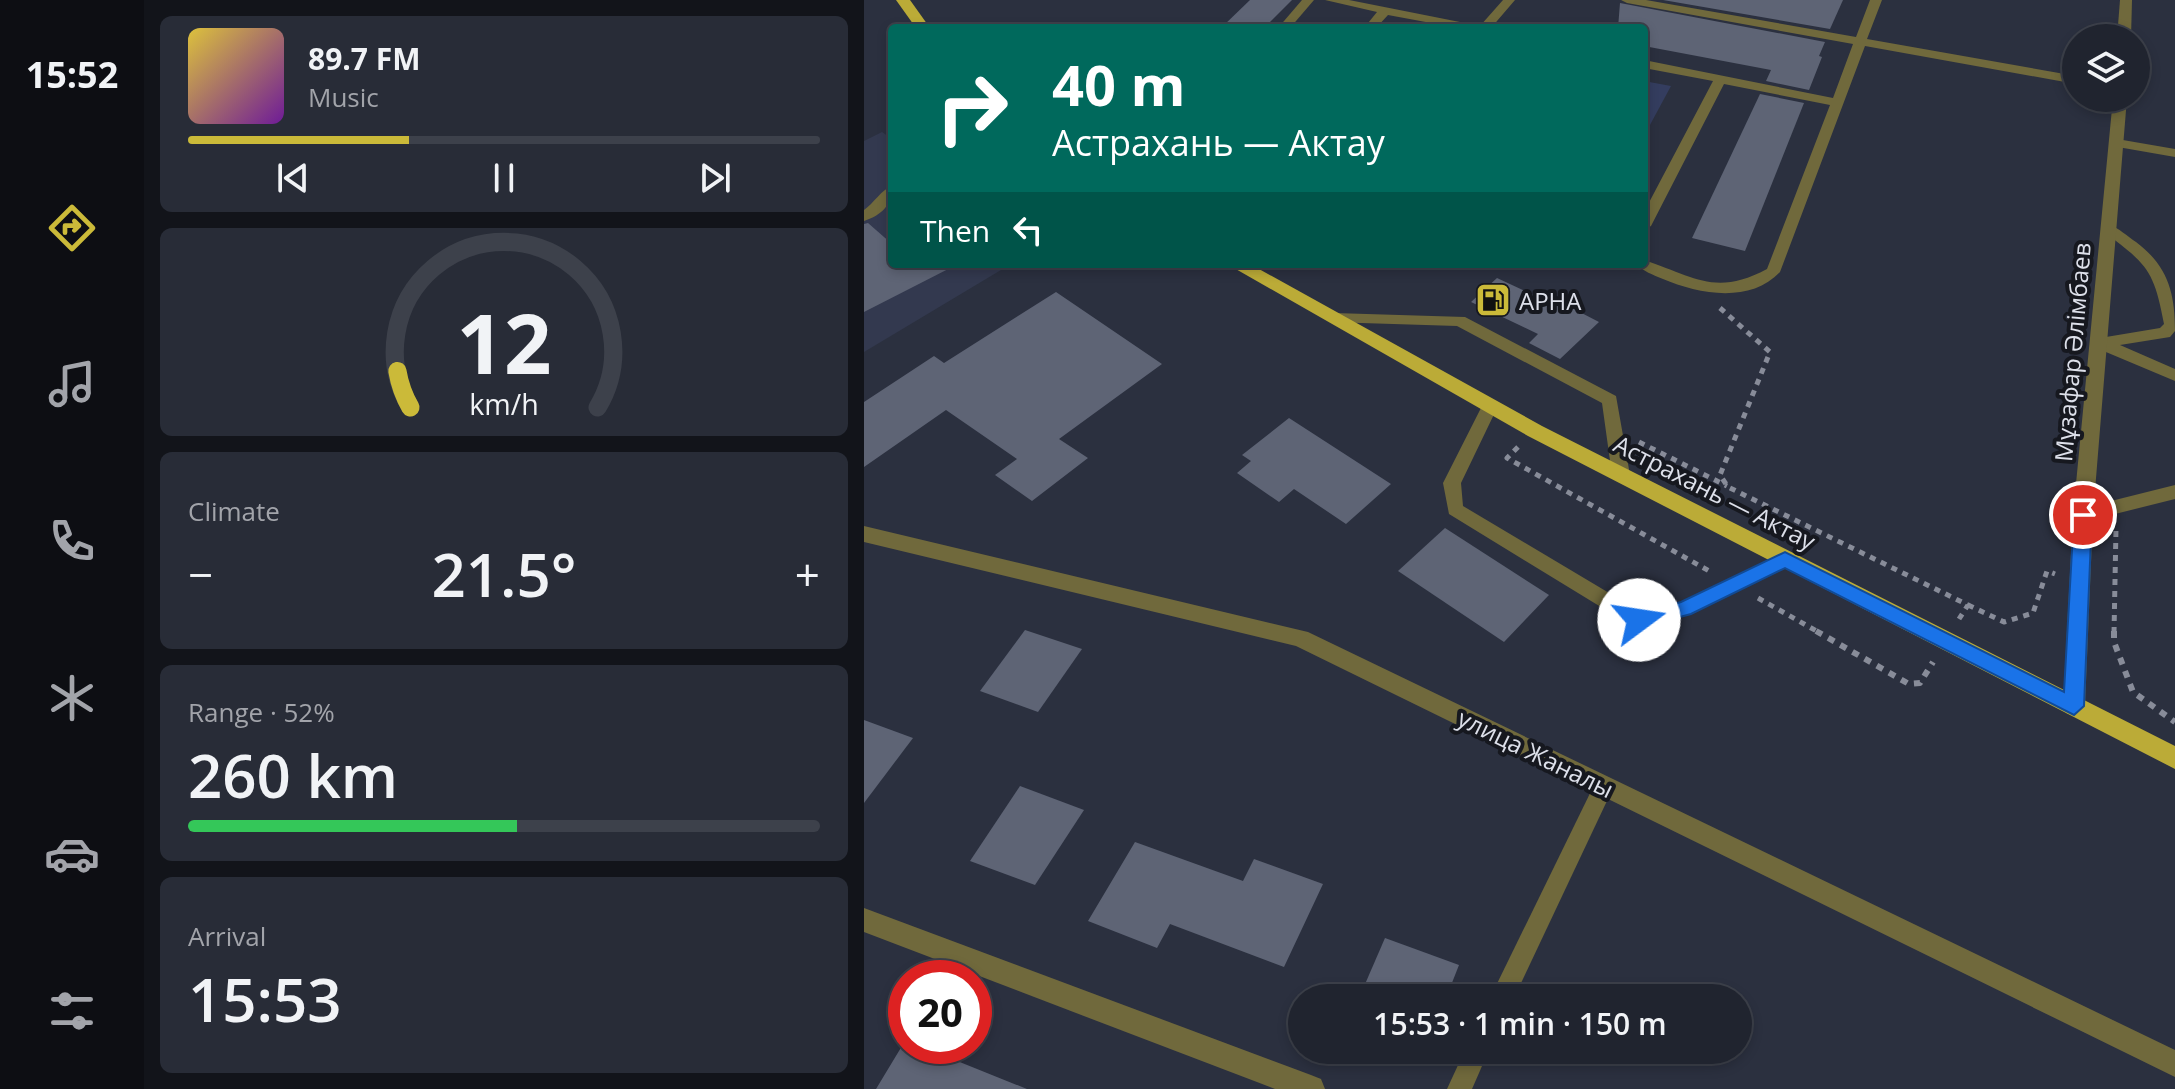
<!DOCTYPE html>
<html lang="en">
<head>
<meta charset="utf-8">
<style>
  :root { --surface:#20242f; --page:#282c37; --text:#f1f3f6; --muted:#a2a4aa; --line:#3d414b; --accent:#cbba39 }
  body { margin:0; font-family:"Open Sans",sans-serif; background:var(--page); color:var(--text); height:100vh; display:flex; flex-direction:column; font-size:30px; white-space:nowrap }
  * { box-sizing:border-box; margin:0 }
  p { font-size:26px; color:var(--muted) }
  .icon { flex:none; width:44px; height:44px; fill:none; stroke:currentColor; stroke-width:2; stroke-linecap:round; stroke-linejoin:round }
  .map { position:relative; flex:1; overflow:hidden }
  .side { display:flex; flex-direction:column; gap:16px; padding:16px; background:#12141a; width:720px }
  .side>* { flex:none }
  .guide { position:absolute; left:24px; top:24px; width:760px; height:244px; border-radius:8px; box-shadow:0 4px 12px #0003,0 0 0 2px var(--line); background:#00695c; color:#fff; overflow:hidden }
  .tools { position:absolute; left:1198px; top:24px; display:grid; gap:16px }
  .tools a { display:grid; place-items:center; width:88px; height:88px; border-radius:50%; background:var(--surface); box-shadow:0 4px 12px #0003,0 0 0 2px var(--line); font-size:40px }
  .speed { position:absolute; left:24px; top:960px; display:flex; gap:16px; font-size:40px; font-weight:700; text-align:center }
  .speed>* { display:grid; place-content:center; width:104px; height:104px; border-radius:50%; background:var(--surface); box-shadow:0 4px 12px #0003,0 0 0 2px var(--line); line-height:1 }
  .speed .limit { border:12px solid #d22; background:#fff; color:#111 }
  .pin { position:absolute; display:grid; place-items:center; width:68px; height:68px; color:#fff; margin:-34px; border:4px solid #fff; border-radius:50%; box-shadow:0 2px 8px #0007 }
  .me { position:absolute; width:88px; margin:-44px; rotate:76deg; stroke-linejoin:round; filter:drop-shadow(0 0 6px #0008) }
  .turn { display:flex; align-items:center; gap:28px; height:168px; padding:0 32px; font-size:36px }
  .turn .icon { width:104px; height:104px; stroke-width:2.5 }
  .turn b { display:block; font-size:56px; line-height:68px }
  .then { display:flex; align-items:center; height:76px; padding:0 32px; background:#0003; gap:16px; font-size:30px }
  .big { font-size:60px; font-weight:600; line-height:1.1 }
  .side .widget { flex:1; display:flex; flex-direction:column; justify-content:center; gap:12px; min-width:0; padding:0 28px; border-radius:12px; background:var(--page) }
  .side .dial { align-items:center; gap:0 }
  .dial svg { height:208px; overflow:visible; fill:none; stroke:var(--line); stroke-width:7; stroke-linecap:round; text-anchor:middle }
  .dial text { fill:var(--text); stroke:none }
  .song { display:flex; align-items:center; gap:24px }
  .cover { width:96px; height:96px; border-radius:12px; background:linear-gradient(135deg,hsl(50 70% 55%),hsl(280 70% 35%)) }
  .played { height:8px; border-radius:4px; background:linear-gradient(90deg,var(--accent) 35%,var(--line) 35%) }
  .keys { display:flex; justify-content:space-around; direction:ltr }
  .heat { display:flex; justify-content:space-between; align-items:center; font-size:44px; direction:ltr }
  .charge { height:12px; border-radius:6px; background:linear-gradient(90deg,#34c759 52%,var(--line) 0) }
  .trip { position:absolute; left:424px; top:984px; width:464px; height:80px; border-radius:40px; background:var(--surface); box-shadow:0 4px 12px #0003,0 0 0 2px var(--line); font-weight:600; line-height:80px; text-align:center }
  main { display:flex; flex:1; min-height:0 }
  .tab-bar { display:flex; flex-direction:column; width:144px; justify-content:space-around; align-items:center; background:#0d0e13; color:var(--muted) }
  .tab-bar .icon { width:56px; height:56px }
  .tab-bar .current { color:var(--accent) }
  .tab-bar b { font-size:36px; color:var(--text) }
  .map>svg:first-child { display:block }
  .built { fill:#33394f }
  .green { fill:#343d5f }
  .building { fill:#5e6475 }
  .lines { fill:none; stroke-linecap:round; stroke-linejoin:round }
  .path-far1 { stroke:#888c99; stroke-width:5; stroke-dasharray:6 6; stroke-linecap:butt }
  .path { stroke:#888c99; stroke-width:6; stroke-dasharray:7 7; stroke-linecap:butt }
  .service { fill:#70693c; fill-rule:evenodd }
  .minor { fill:#70693c; fill-rule:evenodd }
  .tertiary { fill:#70693c; fill-rule:evenodd }
  .trunk { fill:#bbab37; fill-rule:evenodd }
  .route { fill:#1a73e8; stroke:#114b97; stroke-width:2 }
  .labels { text-anchor:middle; dominant-baseline:central; stroke-width:8; stroke-linejoin:round; paint-order:stroke }
  .poi-label { font-size:24px; fill:#dde0ea; stroke:#16181f; text-anchor:start }
  .street-label { font-size:24px; fill:#dde0ea; stroke:#16181f }
</style>
</head>
<body>
<main>
<nav class="tab-bar">
<b>15:52</b>
<svg class="icon current" aria-label="directions" viewBox="0 0 24 24"><path d="M12 3l9 9-9 9-9-9zM9 14v-3h6M13 9l2 2-2 2"/></svg>
<svg class="icon" aria-label="music" viewBox="0 0 24 24"><path d="M9 18V5l10-2v13"/><circle cx="6" cy="18" r="3"/><circle cx="16" cy="16" r="3"/></svg>
<svg class="icon" aria-label="phone" viewBox="0 0 24 24"><path d="M5 4h4l2 5-3 2q2 4 5 5l2-3 5 2v4C11 20 4 13 5 4z"/></svg>
<svg class="icon" aria-label="climate" viewBox="0 0 24 24"><path d="M12 3v18M4 7l16 10M4 17L20 7"/></svg>
<svg class="icon" aria-label="car" viewBox="0 0 24 24"><path d="M5 17H2v-5l4-1 3-4h7l3 4 3 1v5h-3M9 17h6M6 11h13"/><circle cx="7" cy="17" r="2"/><circle cx="17" cy="17" r="2"/></svg>
<svg class="icon" aria-label="filters" viewBox="0 0 24 24"><path d="M4 7h16M4 17h16"/><circle cx="9" cy="7" r="2"/><circle cx="15" cy="17" r="2"/></svg>
</nav>
<section class="side">
<div class="widget">
<div class="song"><i class="cover"></i><div><b>89.7 FM</b><p>Music</p></div></div>
<div class="played"></div>
<div class="keys"><svg class="icon" aria-label="previous" viewBox="0 0 24 24"><path d="M18 5L8 12l10 7zM5 5v14"/></svg><svg class="icon" aria-label="pause" viewBox="0 0 24 24"><path d="M8 5v14M16 5v14"/></svg><svg class="icon" aria-label="next" viewBox="0 0 24 24"><path d="M6 5l10 7-10 7zM19 5v14"/></svg></div>
</div>
<div class="widget dial"><svg viewBox="0 0 100 80">
<path d="M14 69A42 42 0 1 1 86 69"/>
<path d="M14 69A42 42 0 0 1 9 55" stroke="#cbba39"/>
<text x="50" y="56" font-size="32" font-weight="700">12</text>
<text x="50" y="72" font-size="11">km/h</text>
</svg></div>
<div class="widget"><p>Climate</p>
<div class="heat"><a>−</a><b class="big">21.5°</b><a>+</a></div>
</div>
<div class="widget"><p>Range · 52%</p><b class="big">260 km</b><div class="charge"></div></div>
<div class="widget"><p>Arrival</p><b class="big">15:53</b></div>
</section>
<div class="map">
<svg width="1311" height="1089" viewBox="0 0 1311 1089">
  <rect width="100%" height="100%" fill="#2b303f"/>
  <!-- built -->
  <polygon class="built" points="18,132 28,139 28,264 147,264 0,352 0,141"/>
  <!-- green -->
  <polygon class="green" points="780,81 807,86 780,136"/>
  <!-- building -->
  <g class="building">
    <polygon points="386,0 428,0 400,28 357,28"/>
    <polygon points="799,0 979,0 966,29"/>
    <polygon points="756,3 961,42 955,56 958,57 945,90 902,81 907,70 780,46 780,28 754,28"/>
    <polygon points="896,94 940,103 881,251 828,238"/>
    <polygon points="4,223 28,244 28,264 94,264 0,312 0,224"/>
    <polygon points="633,278 702,310 706,307 735,322 696,359 665,343 674,334 607,302"/>
    <polygon points="192,292 298,364 195,439 224,458 168,501 131,475 153,459 82,410 0,467 0,402 70,356 80,363"/>
    <polygon points="425,418 527,484 482,524 430,489 415,502 373,473 387,461 378,455"/>
    <polygon points="581,528 685,595 640,642 534,571"/>
    <polygon points="161,630 218,649 174,712 116,691"/>
    <polygon points="0,720 49,738 0,803"/>
    <polygon points="156,786 220,810 171,885 106,861"/>
    <polygon points="271,842 379,881 390,859 459,884 420,967 306,924 293,948 224,921"/>
    <polygon points="521,938 595,965 582,998 495,998"/>
    <polygon points="41,1041 42,1046 56,1046 163,1089 12,1089"/>
  </g>
  <g class="lines">
    <!-- path-far1 -->
    <g class="path-far1">
      <polyline points="856,308 906,352 856,475 864,487 1104,605 1095,619"/>
      <polyline points="775,442 863,486"/>
      <polyline points="654,447 643,458 847,572"/>
      <polyline points="894,598 956,633"/>
      <polyline points="1104,605 1140,622 1169,613 1183,571 1191,574"/>
      <polyline points="1250,633 1252,528"/>
    </g>
    <!-- path -->
    <g class="path">
      <polyline points="952,631 1045,684 1056,683 1069,662"/>
      <polyline points="1250,631 1250,642 1269,692 1311,722"/>
    </g>
    <!-- service -->
    <g class="service">
      <polygon points="438,0 450,0 426,28 414,28"/>
      <polygon points="461,0 485,0 616,26 639,0 651,0 627,28 594,28 524,15 512,28 500,28 513,12"/>
      <path d="M757 0H782L992 37 1006 0H1018L1003 39 1212 76V84L1001 46 916 272C886 304 834 294 799 279 789 275 779 271 772 264H780V260C829 276 851 297 903 269L966 105 860 84 787 226 780 230V212L849 81 780 68V60L969 98 989 44 763 3Z"/>
      <path d="M28 186C28 205 18 215 0 221V210C9 204 18 189 28 186Z"/>
      <path d="M1245 225C1255 228 1263 236 1272 242 1304 266 1311 293 1311 331L1306 337 1256 345 1311 369V381L1230 347 1228 343 1236 338 1296 328 1300 324C1290 270 1283 264 1240 232V226Z"/>
      <polygon points="470,313 601,317 752,396 766,475 763,480 757,481 748,475 738,403 593,326 465,322 465,314"/>
      <polygon points="626,400 634,406 597,483 599,506 777,612 817,602 921,553 927,555 930,560 927,565 828,614 775,628 768,626 585,514 579,483 618,406"/>
      <polygon points="1311,485 1311,499 1219,522 1210,515 1219,508"/>
      <polygon points="740,776 747,779 750,786 650,998 626,998 733,779"/>
      <polygon points="601,1050 625,1050 608,1089 583,1089"/>
    </g>
    <!-- minor -->
    <g class="minor">
      <polygon points="1253,139 1311,149 1311,157 1248,146 1246,143"/>
      <polygon points="0,908 447,1075 457,1079 461,1089 411,1089 0,932"/>
    </g>
    <!-- tertiary -->
    <g class="tertiary">
      <polygon points="1256,0 1268,0 1267,38 1253,38"/>
      <polygon points="1249,98 1263,98 1229,515 1221,706 1218,713 1210,716 1202,713 1199,706 1209,515"/>
      <polygon points="0,526 444,632 1311,1050 1311,1077 432,646 0,542"/>
    </g>
    <!-- trunk -->
    <g class="trunk">
      <polygon points="32,0 46,0 66,28 52,28"/>
      <polygon points="363,264 386,264 678,426 1311,746 1311,769 664,436"/>
    </g>
  </g>
  <!-- route -->
  <polygon class="route" points="1219,508 1228,515 1220,706 1210,715 921,568 827,614 775,628 765,620 768,615 817,602 921,552 1200,692 1210,515"/>
  <!-- icons -->
  <defs>
    <g id="fuel-square" transform="scale(1.8)"><rect x="-9" y="-9" width="18" height="18" rx="4" fill="#cbba39" stroke="#16181f"/><path d="M-5.5-6h7V0h2V4h1.3V-2.5L3-4.5l.8-.8L6-3V5H2.5V1h-1V6h-7ZM-4.2-4.7v3.2H.2V-4.7Z" fill="#111"/></g>
  </defs>
  <g fill-rule="evenodd">
    <use href="#fuel-square" x="629" y="300"/>
  </g>
  <g class="labels">
    <!-- poi labels -->
    <g class="poi-label">
      <text x="655" y="300">АРНА</text>
    </g>
    <!-- street labels -->
    <g class="street-label">
      <text transform="translate(1208 352) rotate(-85)">Мұзафар Әлімбаев</text>
      <text transform="translate(851 492) rotate(27)">Астрахань — Актау</text>
      <text transform="translate(672 753) rotate(26)">улица Жаналы</text>
    </g>
  </g>
</svg>
<div class="tools">
<a><svg class="icon" aria-label="layers" viewBox="0 0 24 24"><path d="M12 4l9 5-9 5-9-5zM3 14l9 5 9-5"/></svg></a>
</div>
<div class="speed"><div class="limit">20</div></div>
<div class="pin" style="left:1219px;top:515px;background:#d93025"><svg class="icon" aria-label="arrive" viewBox="0 0 24 24"><path d="M6 21V4h12l-3 4 3 4H6"/></svg></div>
<svg class="me" style="left:775px;top:620px" viewBox="-20 -20 40 40"><circle r="19" fill="#fff"/><path d="M0-13L10 11 0 6-10 11z" fill="#1a73e8"/></svg>
<div class="trip">15:53 · 1 min · 150 m</div>
<div class="guide">
<div class="turn"><svg class="icon" aria-label="right" viewBox="0 0 24 24"><path d="M7 20v-9h11M14 6l5 5-5 5"/></svg><div><b>40 m</b>Астрахань — Актау</div></div>
<div class="then">Then<svg class="icon" aria-label="left" viewBox="0 0 24 24"><path d="M17 20v-9H6M10 6l-5 5 5 5"/></svg></div>
</div>
</div>
</main>
</body>
</html>
